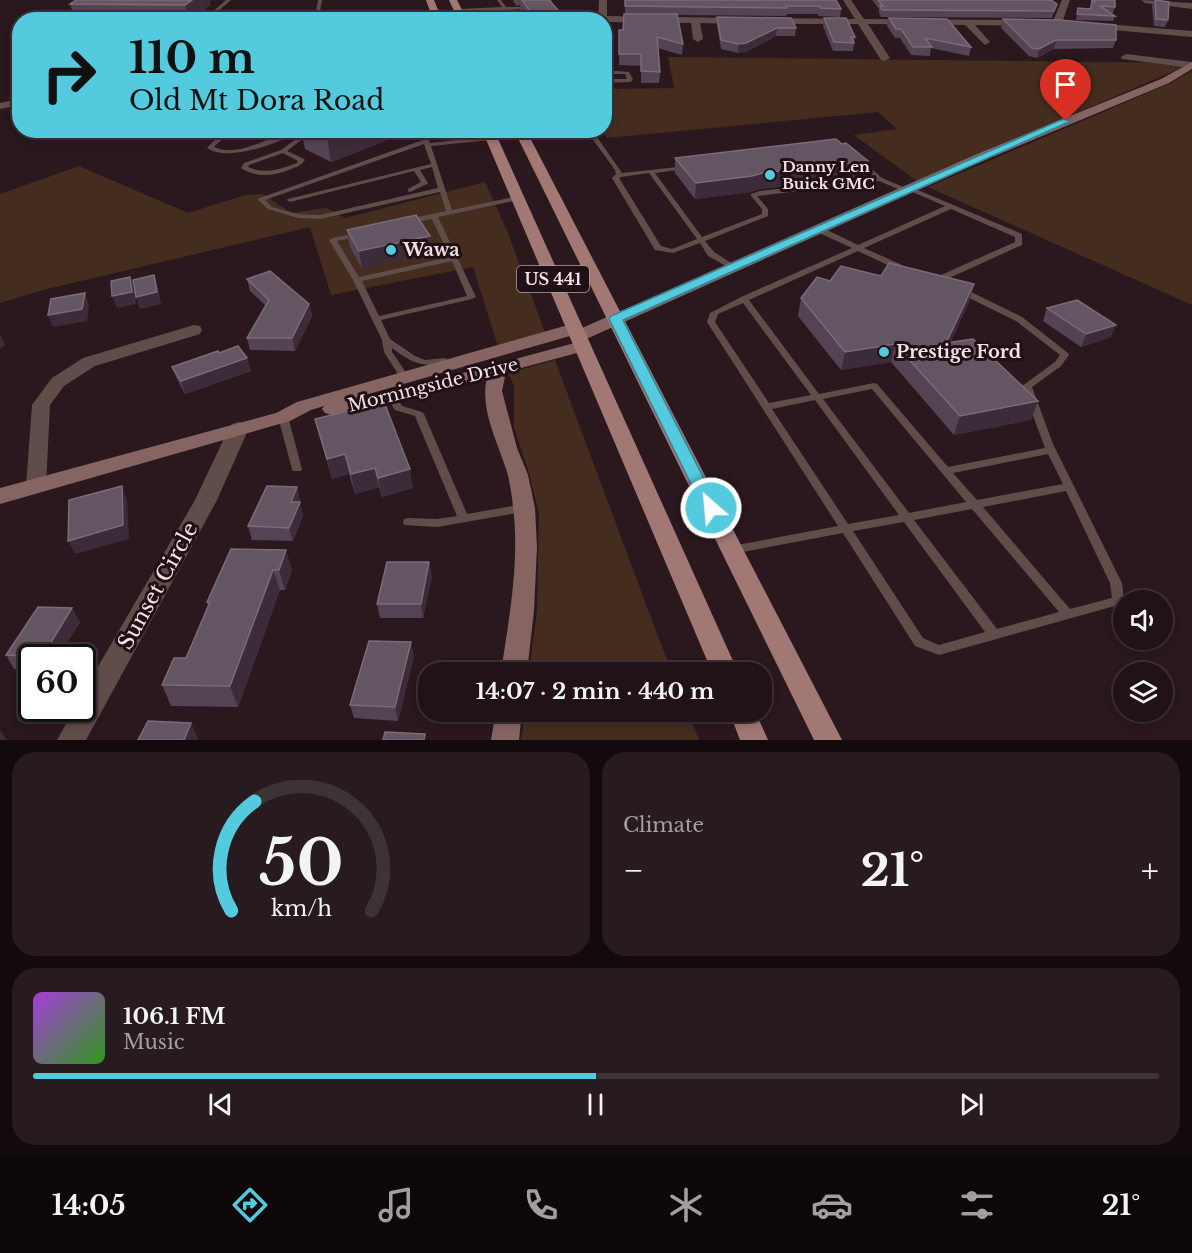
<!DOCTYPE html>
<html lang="en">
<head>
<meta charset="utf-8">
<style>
  :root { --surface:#201217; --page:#281b20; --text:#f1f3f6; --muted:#a29ea1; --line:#3d3236; --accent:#54cade }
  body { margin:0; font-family:"Libre Baskerville",serif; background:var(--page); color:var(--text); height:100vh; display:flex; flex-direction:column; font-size:22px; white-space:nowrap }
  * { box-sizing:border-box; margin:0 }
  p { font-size:20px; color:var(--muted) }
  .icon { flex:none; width:33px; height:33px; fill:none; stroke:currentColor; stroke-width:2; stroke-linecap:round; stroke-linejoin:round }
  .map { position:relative; height:740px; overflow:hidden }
  .drawer { display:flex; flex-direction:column; gap:12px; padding:12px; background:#120a0d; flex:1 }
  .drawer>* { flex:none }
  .guide { position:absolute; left:12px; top:12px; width:600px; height:126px; border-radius:24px; box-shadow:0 3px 9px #0003,0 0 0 2px var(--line); background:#54cade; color:#111; overflow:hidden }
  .controls { position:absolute; left:1113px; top:590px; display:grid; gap:12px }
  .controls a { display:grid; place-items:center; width:60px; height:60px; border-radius:50%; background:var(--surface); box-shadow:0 3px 9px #0003,0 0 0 2px var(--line); font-size:30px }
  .speed { position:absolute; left:18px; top:644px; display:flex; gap:12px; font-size:30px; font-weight:700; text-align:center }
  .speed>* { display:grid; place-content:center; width:78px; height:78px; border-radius:50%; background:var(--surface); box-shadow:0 3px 9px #0003,0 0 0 2px var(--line); line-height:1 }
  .speed .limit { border:3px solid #111; border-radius:9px; background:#fff; color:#111 }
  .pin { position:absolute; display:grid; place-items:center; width:51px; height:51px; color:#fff; margin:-62px -26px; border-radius:50% 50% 50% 0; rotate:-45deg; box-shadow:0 0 6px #0007 }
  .pin .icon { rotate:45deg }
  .me { position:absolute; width:66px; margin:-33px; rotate:333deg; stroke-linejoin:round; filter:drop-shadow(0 0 4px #0008) }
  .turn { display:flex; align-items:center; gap:21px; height:126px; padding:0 18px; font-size:27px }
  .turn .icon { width:78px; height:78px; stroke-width:2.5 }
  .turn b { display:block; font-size:42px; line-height:51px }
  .big { font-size:45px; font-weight:700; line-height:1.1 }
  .drawer .tile { flex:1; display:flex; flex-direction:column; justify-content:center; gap:9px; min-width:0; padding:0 21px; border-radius:24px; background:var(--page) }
  .drawer .dial { align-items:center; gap:0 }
  .dial svg { height:156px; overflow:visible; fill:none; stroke:var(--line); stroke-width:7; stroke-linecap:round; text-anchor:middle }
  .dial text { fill:var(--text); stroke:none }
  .song { display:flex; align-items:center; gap:18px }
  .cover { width:72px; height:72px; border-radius:9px; background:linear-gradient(135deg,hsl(280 70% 55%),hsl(110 70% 35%)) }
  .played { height:6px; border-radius:3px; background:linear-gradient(90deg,var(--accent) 50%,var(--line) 50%) }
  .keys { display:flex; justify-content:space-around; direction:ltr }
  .heat { display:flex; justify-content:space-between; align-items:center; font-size:33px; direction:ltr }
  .drawer .tiles { flex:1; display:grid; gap:12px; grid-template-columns:1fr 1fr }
  .tile:last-child { grid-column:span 2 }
  .trip { position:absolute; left:418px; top:662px; width:354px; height:60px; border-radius:24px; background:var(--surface); box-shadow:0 3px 9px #0003,0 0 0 2px var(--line); font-weight:700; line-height:60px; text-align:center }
  .tabs { display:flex; height:96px; justify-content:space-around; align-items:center; background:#0d0709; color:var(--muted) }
  .tabs .icon { width:42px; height:42px }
  .tabs .active { color:var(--accent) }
  .tabs b { font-size:27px; color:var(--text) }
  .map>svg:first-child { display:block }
  .green { fill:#442d1e }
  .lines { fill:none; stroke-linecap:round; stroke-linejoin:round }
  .lane { fill:#604c49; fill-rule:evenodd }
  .street { fill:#604c49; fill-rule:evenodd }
  .secondary { fill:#856461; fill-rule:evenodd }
  .primary { fill:#a17873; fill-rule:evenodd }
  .wall { fill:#544453 }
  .shaded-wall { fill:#3c2b38 }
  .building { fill:#645563; stroke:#7a6b77; stroke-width:1.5 }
  .route { fill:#54cade; stroke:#378390; stroke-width:1.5 }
  .poi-dot { fill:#54cade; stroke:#210f16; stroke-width:2 }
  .labels { text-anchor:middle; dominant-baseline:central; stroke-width:6; stroke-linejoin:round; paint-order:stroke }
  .far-poi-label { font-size:15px; font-weight:bold; fill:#efe1e5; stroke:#210f16; text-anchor:start }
  .shield { fill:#210f16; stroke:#b1a2a7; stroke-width:1.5 }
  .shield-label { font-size:16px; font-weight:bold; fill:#efe1e5 }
  .poi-label { font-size:18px; font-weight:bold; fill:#efe1e5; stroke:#210f16; text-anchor:start }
  .street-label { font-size:18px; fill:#efe1e5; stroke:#210f16 }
  .near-street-label { font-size:21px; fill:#efe1e5; stroke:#210f16 }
</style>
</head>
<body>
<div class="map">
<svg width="1192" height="740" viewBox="0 0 1192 740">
  <rect width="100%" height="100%" fill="#2b181f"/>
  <!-- green -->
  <g class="green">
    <polygon points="668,57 1186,63 1179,69 917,181 854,135 897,129 878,112 607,138 602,131 604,130 605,89 674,88"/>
    <polygon points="1192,71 1192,305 928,187 1171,83"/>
    <polygon points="79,166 188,213 245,195 263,194 291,213 326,208 345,218 485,182 507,231 545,332 498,346 473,267 331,295 310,227 43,290 0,303 0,194"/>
    <polygon points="555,360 657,634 672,672 529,672 537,611 539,514 529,473 514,427 514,386 508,373"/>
    <polygon points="525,711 687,711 699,740 521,740"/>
  </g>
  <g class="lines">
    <!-- lane -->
    <g class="lane">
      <polygon points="94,0 99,0 69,20 63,20"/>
      <polygon points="226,0 231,0 208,20 203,20"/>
      <polygon points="318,0 322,0 320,11 313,20 308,20 316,11"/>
      <polygon points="497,0 501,0 506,7 530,7 532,8 508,10 515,20 510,20 504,10 458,11 456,10 458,9 502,7"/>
      <polygon points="604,70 629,72 633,80 630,82 604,83 604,79 627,79 625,74 604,74"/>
      <path d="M242 130H270C251 136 228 130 214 147 242 160 275 130 303 130 281 142 229 163 207 148 216 136 228 133 242 130Z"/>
      <path d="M317 130H326L300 141 287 151 304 159 305 160C301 166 296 167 289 170 272 176 256 178 241 168L244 163 281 150 296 139ZM283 153 298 161 297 163C279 169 266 175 248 167L249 165Z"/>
      <path d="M420 130H426L430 143 491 136 494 138 491 140 431 146 452 210 518 196 521 198 518 200 438 217 476 297 472 299 381 320 390 339 415 356 425 360 445 358 449 361 448 363C422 368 412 363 392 348V352L409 377 404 380 401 379 384 352 382 340 353 280 329 240 333 238 362 232V236L337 241 359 277 450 257 432 219 407 224 403 222 404 220 446 211 440 192 320 219 298 218 268 209 257 199 423 140ZM424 144 431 164 288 199 287 200 290 202 414 171 421 182 408 189V191L410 192 427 184 428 183 420 170 432 167 438 188 320 215 298 214 272 207 265 200ZM452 261 467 296 379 316 362 281Z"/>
      <path d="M586 130H592L622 173 687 166V168L685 169 655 173 702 237 762 214V209L751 196V194L760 191 875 178 857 161V159L859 158 882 178 908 189 913 188 1022 234V245L938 283H932L931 281 932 279 1015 242V237L951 209 864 248 902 265V269H896L858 251 749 300 819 394 874 383 877 384 948 467 1045 448 1022 386 1055 362 1060 355 1016 321 957 292 956 290 957 288H963L1022 317 1068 353 1069 355 1061 366 1032 387 1053 444 1122 583 1124 600 1122 604 939 655 915 646 843 533 732 554 728 553 726 550 728 547 732 546 838 526 707 322 710 313 741 297 852 248 817 232V228H823L858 245 945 206 910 191 905 192 879 181 757 196 768 209V216L705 241 714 252 736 266 737 268 736 270H733L708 256 700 243 673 253 655 250 612 178 616 174 615 170ZM649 173 697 239 672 249 661 246 619 178 621 177ZM743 303 811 395 769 403 715 322 718 314ZM872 389 966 502 909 513 823 399ZM815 400 899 515 848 524 772 409ZM1048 454 1063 484 977 500 953 473ZM1066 491 1110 583 1112 598 1070 609 983 507ZM972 509 1059 612 997 629 914 520ZM904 522 985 632 939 645 923 638 853 531Z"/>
      <polygon points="391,393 394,394 402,406 422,412 424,414 467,514 524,504 528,505 529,508 528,511 437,527 404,525 403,522 404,519 408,518 437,519 457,516 415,416 395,410 386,396"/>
      <polygon points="283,414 288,417 302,469 301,471 293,471 292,469 278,417"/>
    </g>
    <!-- street -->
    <g class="street">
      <polygon points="599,0 607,0 607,16 741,18 745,21 741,24 700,23 703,39 698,42 693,39 691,23 604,22 604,20 598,20"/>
      <polygon points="843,0 851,0 864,19 1026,20 1031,23 1026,26 975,25 990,42 985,45 965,25 868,24 890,58 885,61 881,60 858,24 769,24 765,21 769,18 855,19"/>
      <polygon points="1062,0 1070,0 1062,23 1054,25 1052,23"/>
      <polygon points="1141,0 1192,3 1192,9 1145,3"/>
      <polygon points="1093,23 1192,31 1192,37 1090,28 1088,26"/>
      <polygon points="1126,54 1192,62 1192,68 1122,59 1121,57"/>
      <polygon points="20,99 20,105 0,109 0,103"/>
      <polygon points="194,325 200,326 202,330 200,334 95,366 64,386 50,405 46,486 43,491 36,493 29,491 26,486 32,405 52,378 83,358"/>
      <polygon points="239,422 246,424 249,428 217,500 86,740 57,740 75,708 82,708 82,694 195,500 229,428 232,424"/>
    </g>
    <!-- secondary -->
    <g class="secondary">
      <path d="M1192 62V69L1169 83 985 160 584 340H572L570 336 348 400 422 384 582 341 588 342 591 346 588 350 506 372 502 391 517 448 528 475 535 508 537 547 534 611 527 672H501C509 618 520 561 513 507 512 496 510 485 508 475 499 444 479 410 487 377L332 415 325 413 322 409 324 406 311 410 290 421 0 504V488L276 413 297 402 568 325 574 324 582 328 977 154 1161 79Z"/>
      <polygon points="496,711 522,711 519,740 491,740"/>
    </g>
    <!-- primary -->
    <g class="primary">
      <polygon points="426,0 434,0 442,20 433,20"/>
      <polygon points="449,0 457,0 467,20 458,20"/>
      <polygon points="482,130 494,130 738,672 712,672"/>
      <polygon points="514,130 526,130 842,740 814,740"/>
      <polygon points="729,711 755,711 768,740 740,740"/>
    </g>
  </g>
  <!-- wall -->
  <g class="wall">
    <polygon points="76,0 211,0 210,1 210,5 190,20 75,19 70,4"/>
    <polygon points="513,0 552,0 551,2 567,20 526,20 520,12 520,5 516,6"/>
    <polygon points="625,0 836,0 841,9 840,17 818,16 818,14 787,14 786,16 677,15 683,44 682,55 658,48 660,72 659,83 641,83 641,66 619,65 619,30 623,30 625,14"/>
    <polygon points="872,0 1051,0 1057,4 1052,18 881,17 879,13 879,9"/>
    <polygon points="1092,0 1094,1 1094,0 1115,0 1115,7 1113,13 1110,13 1115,16 1113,21 1076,20 1078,8 1090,8"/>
    <polygon points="1155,0 1168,20 1165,27 1154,26 1152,6"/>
    <polygon points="717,17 796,28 795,36 776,36 746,52 738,53 721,49 717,25"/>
    <polygon points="824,18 855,37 853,51 833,51 823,26"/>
    <polygon points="889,18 971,47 969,56 931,48 930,56 911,55 900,38 895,38 887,26"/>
    <polygon points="1003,19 1116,40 1113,48 1054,49 1037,58 1029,56 1001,28"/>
    <polygon points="301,130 408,130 408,132 331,162 305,149"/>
    <polygon points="675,158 865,177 760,189 750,192 695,199 675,173"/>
    <polygon points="347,230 430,236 432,253 362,269 350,247"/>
    <polygon points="881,276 974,284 969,302 950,343 1038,401 1031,420 954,435 891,362 841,370 798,316 801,298 830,281"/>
    <polygon points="247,279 309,304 312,316 295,351 250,350 247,338 266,306 250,291"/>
    <polygon points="1047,308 1111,337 1081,347 1043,321"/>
    <polygon points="219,353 247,358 251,371 185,394 177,379 172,367"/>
    <polygon points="315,419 413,488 382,497 379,487 355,494 349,474 332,479"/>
    <polygon points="297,487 303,516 293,541 252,540 248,526"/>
    <polygon points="231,549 292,570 285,590 280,590 238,707 171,706 162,685 186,658 208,606 207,602"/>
    <polygon points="432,576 423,618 380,618 377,604"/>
    <polygon points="80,622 58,657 32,657 32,670 14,669 6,655"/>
    <polygon points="414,656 398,721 354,718 350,705"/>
  </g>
  <!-- shaded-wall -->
  <g class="shaded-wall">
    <polygon points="192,0 211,0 210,1 210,5 189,20 185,5"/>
    <polygon points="777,28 776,36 746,52 738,53 738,44"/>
    <polygon points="1056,40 1054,49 1037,58 1039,49"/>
    <polygon points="345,130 408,130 408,132 331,162 327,137"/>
    <polygon points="868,161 865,177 760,189 750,192 695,199 696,183 762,173"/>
    <polygon points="430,236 432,253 362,269 359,251"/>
    <polygon points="154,275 158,287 161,304 140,309 136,297"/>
    <polygon points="130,277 135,289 136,304 117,308 112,296"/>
    <polygon points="974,284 969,302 941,362 946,343"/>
    <polygon points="85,293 89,305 87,321 53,327 48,315"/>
    <polygon points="309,304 312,316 295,351 292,338"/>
    <polygon points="1116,325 1111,337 1081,347 1086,334"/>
    <polygon points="0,334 5,345 0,349"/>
    <polygon points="895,344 891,362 841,370 845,352"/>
    <polygon points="247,358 251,371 185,394 181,381"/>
    <polygon points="1038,401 1031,420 954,435 960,416"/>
    <polygon points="345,454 349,474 332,479 327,459"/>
    <polygon points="375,468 379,487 355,494 351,474"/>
    <polygon points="410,469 413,488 382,497 378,478"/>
    <polygon points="122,486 127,500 129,539 75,554 68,541"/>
    <polygon points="297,487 303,516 293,541 289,528 291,502"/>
    <polygon points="286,550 292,570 285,590 279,570"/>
    <polygon points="429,562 432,576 423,618 421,604"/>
    <polygon points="273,570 280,590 238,707 230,686"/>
    <polygon points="72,608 80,622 58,657 42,657"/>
    <polygon points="411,642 414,656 398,721 395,707"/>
    <polygon points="191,723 199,740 184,740"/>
    <polygon points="0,730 7,740 0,740"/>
  </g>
  <!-- building -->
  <g class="building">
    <polygon points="76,0 192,0 185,5 70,4"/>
    <polygon points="522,0 549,0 567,20 536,20"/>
    <polygon points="625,0 836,0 841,9 820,8 819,6 787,6 787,8 625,6"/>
    <polygon points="878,0 1051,0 1057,4 1054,11 882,10 880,6 883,6"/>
    <polygon points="1092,0 1095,2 1095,0 1115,0 1115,7 1100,6 1115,16 1077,14 1078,8 1089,9 1091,8"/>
    <polygon points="1155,0 1169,2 1168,20 1156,19"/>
    <polygon points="624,14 677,14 683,44 657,37 660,72 641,71 641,54 619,54 619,30 623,30"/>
    <polygon points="717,17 791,18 796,28 777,28 746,43 738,44 721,40"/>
    <polygon points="824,18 846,18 855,37 851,37 854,43 834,42"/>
    <polygon points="889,18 947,19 971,47 925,38 932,47 913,47 901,29 896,29"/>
    <polygon points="1003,19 1059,20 1116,25 1116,40 1056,40 1039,49 1032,48"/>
    <polygon points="312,130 345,130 327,137"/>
    <polygon points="836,139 842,144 846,143 868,161 762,173 752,176 696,183 675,158"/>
    <polygon points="416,215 430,236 359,251 347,230"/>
    <polygon points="889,263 974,284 946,343 973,339 1038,401 960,416 895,344 845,352 801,298 817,277 830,281 841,266 881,276"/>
    <polygon points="270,271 309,304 292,338 247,338 269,300 247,279"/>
    <polygon points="154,275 157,292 136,297 133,280"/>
    <polygon points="130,277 132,292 112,296 111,281"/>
    <polygon points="85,293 82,309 48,315 51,299"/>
    <polygon points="1077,300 1116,325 1086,334 1047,308"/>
    <polygon points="238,346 247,358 181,381 172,367 218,351 219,353"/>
    <polygon points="384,402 410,469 378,478 375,468 351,474 345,454 327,459 315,419"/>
    <polygon points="122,486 123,525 68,541 69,500"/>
    <polygon points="267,486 297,487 291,502 300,502 289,528 248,526"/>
    <polygon points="231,549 286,550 279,570 273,570 230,686 162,685 174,658 186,658 210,602 207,602"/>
    <polygon points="387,562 429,562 421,604 377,604"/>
    <polygon points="38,607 72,608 42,657 6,655"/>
    <polygon points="369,641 411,642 395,707 350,705"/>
    <polygon points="148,721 191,723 184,740 138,740"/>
    <polygon points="385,732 425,734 424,740 383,740"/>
  </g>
  <!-- route -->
  <polygon class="route" points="1063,119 1071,121 623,320 719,508 717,512 705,512 609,319 611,316"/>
  <!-- markers -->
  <g class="poi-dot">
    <circle cx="770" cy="175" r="6"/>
    <circle cx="391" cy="250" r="6"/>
    <circle cx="884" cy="352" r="6"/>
  </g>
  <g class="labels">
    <!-- far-poi labels -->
    <g class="far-poi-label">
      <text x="782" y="166">Danny Len<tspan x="782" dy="17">Buick GMC</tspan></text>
    </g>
    <!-- shield labels -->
    <rect class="shield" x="517" y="266" width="72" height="26" rx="4.5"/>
    <g class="shield-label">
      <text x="553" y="279">US 441</text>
    </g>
    <!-- poi labels -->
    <g class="poi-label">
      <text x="403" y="250">Wawa</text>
      <text x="896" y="352">Prestige Ford</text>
    </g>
    <!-- street labels -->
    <g class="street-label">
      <text transform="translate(433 385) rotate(-14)">Morningside Drive</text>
    </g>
    <!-- near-street labels -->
    <g class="near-street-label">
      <text transform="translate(158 586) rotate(-61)">Sunset Circle</text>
    </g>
  </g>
</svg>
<div class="controls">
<a><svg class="icon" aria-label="sound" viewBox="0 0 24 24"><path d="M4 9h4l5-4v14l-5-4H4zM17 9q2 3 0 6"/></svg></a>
<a><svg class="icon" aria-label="layers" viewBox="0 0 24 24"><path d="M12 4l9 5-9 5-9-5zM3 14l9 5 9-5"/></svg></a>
</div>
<div class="speed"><div class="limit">60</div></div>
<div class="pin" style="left:1066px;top:121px;background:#d93025"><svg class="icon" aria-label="arrive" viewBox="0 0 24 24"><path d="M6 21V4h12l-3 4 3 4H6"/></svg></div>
<svg class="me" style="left:711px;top:508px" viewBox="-20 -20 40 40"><circle r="17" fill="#54cade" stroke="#fff" stroke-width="3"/><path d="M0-11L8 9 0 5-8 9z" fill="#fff"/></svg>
<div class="trip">14:07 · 2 min · 440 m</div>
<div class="guide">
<div class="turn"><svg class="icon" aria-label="right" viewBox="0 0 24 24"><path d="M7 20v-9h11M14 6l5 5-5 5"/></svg><div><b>110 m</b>Old Mt Dora Road</div></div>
</div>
</div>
<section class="drawer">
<div class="tiles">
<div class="tile dial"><svg viewBox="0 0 100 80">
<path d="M14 69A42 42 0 1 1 86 69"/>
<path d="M14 69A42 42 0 0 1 26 13" stroke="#54cade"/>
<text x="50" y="56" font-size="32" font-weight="700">50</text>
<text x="50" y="72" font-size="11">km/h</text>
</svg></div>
<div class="tile"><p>Climate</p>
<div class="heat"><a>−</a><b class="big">21°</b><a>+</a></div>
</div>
<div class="tile">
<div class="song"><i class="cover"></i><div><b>106.1 FM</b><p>Music</p></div></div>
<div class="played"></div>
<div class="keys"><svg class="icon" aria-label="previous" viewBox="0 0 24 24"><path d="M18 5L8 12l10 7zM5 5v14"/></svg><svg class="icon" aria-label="pause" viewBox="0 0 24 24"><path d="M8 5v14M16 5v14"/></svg><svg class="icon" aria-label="next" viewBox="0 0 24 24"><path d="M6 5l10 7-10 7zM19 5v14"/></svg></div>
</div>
</div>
</section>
<nav class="tabs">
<b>14:05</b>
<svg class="icon active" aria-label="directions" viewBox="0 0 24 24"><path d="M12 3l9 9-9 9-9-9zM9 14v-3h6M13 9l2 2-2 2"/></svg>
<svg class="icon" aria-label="music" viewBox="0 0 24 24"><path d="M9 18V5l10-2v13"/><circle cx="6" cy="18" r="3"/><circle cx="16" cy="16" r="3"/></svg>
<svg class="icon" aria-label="phone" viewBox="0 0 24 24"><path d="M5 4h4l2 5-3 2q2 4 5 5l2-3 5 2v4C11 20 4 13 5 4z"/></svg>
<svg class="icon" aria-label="climate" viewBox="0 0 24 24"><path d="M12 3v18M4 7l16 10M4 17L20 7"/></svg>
<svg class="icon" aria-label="car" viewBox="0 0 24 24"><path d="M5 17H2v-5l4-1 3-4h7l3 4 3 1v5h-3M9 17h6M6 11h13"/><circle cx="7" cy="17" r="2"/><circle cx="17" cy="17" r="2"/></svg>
<svg class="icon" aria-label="filters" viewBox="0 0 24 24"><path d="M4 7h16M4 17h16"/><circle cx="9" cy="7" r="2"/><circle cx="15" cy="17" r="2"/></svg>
<b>21°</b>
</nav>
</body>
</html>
